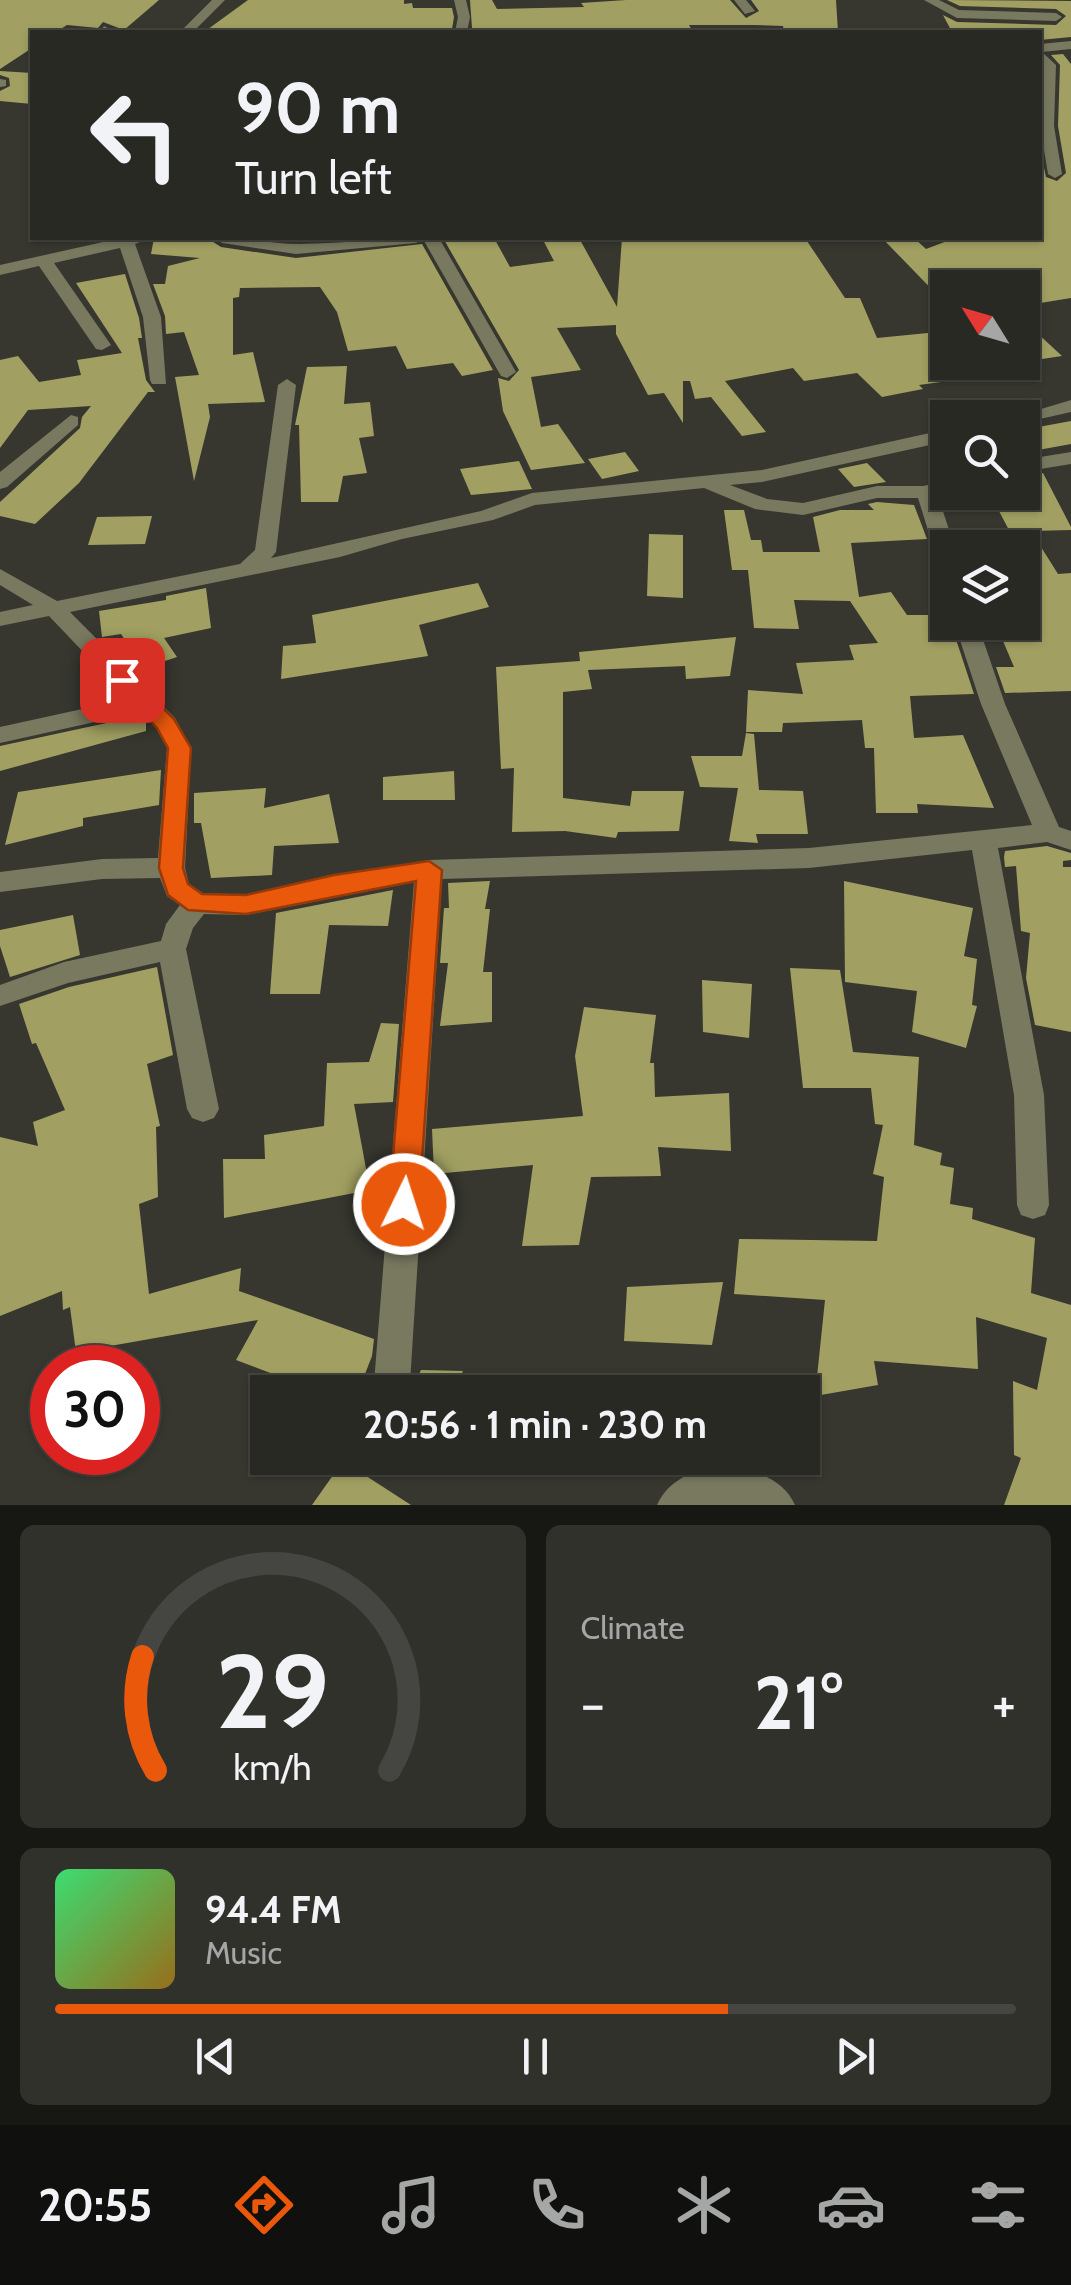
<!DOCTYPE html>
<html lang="en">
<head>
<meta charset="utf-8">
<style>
  :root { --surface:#292924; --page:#31312c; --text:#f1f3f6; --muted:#a5a6a6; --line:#454541; --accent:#ea580c }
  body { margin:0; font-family:Cabin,sans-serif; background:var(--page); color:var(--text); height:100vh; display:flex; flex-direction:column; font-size:38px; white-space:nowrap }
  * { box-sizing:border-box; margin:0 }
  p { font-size:32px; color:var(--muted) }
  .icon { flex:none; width:55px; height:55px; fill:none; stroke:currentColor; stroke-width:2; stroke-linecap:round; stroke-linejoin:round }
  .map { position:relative; height:1505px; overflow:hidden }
  .sheet { display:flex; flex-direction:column; gap:20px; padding:20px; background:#171714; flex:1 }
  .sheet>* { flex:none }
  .hud { position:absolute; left:30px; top:30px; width:1012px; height:210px; border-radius:0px; box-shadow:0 2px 8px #0004,0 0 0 2px var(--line); background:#292924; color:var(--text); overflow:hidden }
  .needle { width:65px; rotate:307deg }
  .buttons { position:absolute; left:930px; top:270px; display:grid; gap:20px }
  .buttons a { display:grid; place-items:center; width:110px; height:110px; border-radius:0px; background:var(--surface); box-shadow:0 2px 8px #0004,0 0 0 2px var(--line); font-size:50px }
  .speed { position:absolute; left:30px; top:1345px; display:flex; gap:20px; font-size:50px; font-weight:700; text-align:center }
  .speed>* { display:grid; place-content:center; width:130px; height:130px; border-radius:50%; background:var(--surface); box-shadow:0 2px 8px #0004,0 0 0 2px var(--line); line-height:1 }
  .speed .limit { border:15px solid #d22; background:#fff; color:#111 }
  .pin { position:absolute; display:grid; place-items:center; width:85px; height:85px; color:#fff; margin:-42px; border-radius:20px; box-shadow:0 5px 15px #0006 }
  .me { position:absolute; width:110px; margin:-55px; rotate:4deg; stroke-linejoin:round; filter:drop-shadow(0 0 8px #0008) }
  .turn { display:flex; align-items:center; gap:35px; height:210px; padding:0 40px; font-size:45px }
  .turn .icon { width:130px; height:130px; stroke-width:2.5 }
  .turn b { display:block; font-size:70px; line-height:85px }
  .big { font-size:75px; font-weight:800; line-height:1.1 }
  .sheet .widget { flex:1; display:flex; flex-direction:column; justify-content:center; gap:15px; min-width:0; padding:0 35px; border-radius:15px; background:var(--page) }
  .sheet .dial { align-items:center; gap:0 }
  .dial svg { height:260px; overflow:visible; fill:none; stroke:var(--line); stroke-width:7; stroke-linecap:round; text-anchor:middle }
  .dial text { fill:var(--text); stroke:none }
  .song { display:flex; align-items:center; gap:30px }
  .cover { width:120px; height:120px; border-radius:15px; background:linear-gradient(135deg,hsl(140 70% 55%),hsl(40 70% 35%)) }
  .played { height:10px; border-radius:5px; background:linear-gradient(90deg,var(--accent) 70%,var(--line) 70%) }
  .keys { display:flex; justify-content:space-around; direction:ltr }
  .heat { display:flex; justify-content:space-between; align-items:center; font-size:55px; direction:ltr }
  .sheet .tiles { flex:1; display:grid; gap:20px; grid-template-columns:1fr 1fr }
  .widget:last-child { grid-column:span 2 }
  .trip { position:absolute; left:250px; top:1375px; width:570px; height:100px; border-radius:0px; background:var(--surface); box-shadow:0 2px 8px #0004,0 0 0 2px var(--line); font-weight:800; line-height:100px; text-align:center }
  .menu { display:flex; height:160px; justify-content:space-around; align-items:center; background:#10100e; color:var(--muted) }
  .menu .icon { width:70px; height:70px }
  .menu .selected { color:var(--accent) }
  .menu b { font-size:45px; color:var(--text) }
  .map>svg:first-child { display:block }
  .building { fill:#a1a062 }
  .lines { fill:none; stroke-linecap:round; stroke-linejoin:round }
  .minor { fill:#797960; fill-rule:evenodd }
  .route { fill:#ea580c; stroke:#983908; stroke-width:2.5 }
</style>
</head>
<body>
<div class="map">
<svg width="1071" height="1505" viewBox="0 0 1071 1505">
  <rect width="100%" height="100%" fill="#373730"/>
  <!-- building -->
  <g class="building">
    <polygon points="0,0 159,0 124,30 103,22 98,28 67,25 56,32 32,32 32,48 0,69"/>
    <polygon points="248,0 404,0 404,4 412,3 413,8 452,8 454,17 452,29 436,29 436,32 204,32"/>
    <polygon points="470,0 492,0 497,9 584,7 581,3 626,0 730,0 746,18 759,11 751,0 836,0 838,32 784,32 783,26 753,25 689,25 693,32 487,32 472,28"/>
    <polygon points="947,0 1071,1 1071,37 1040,40 1040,32 952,32 943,15 957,22 1056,25 1066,16 1056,9 960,6"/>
    <polygon points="1063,54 1071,64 1071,298 1022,306 1022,288 948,288 948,306 882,238 914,238 926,249 955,238 1040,238 1040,149 1046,177 1057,181 1066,173 1058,126 1060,65 1051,55"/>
    <polygon points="0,71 32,73 32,104 0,101 0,91 10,86 9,78 0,75"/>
    <polygon points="154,238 207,238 221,247 296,258 422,244 493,370 462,376 453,363 407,369 396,346 348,351 337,312 320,287 240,288 239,297 233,298 233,355 253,352 265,402 208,404 210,417 194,481 175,377 199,375 184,332 166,334 165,316 153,284 165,284 168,266 200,258 151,254"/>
    <polygon points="443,238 494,238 510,267 554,261 542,238 579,238 617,307 622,238 669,238 669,242 805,238 845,298 860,298 877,338 948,331 948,381 919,385 923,389 882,397 857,373 804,381 793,368 725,381 766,432 742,436 711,397 695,399 690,381 683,381 683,423 664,393 648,395 616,334 616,325 557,328 581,370 531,377 541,427 558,424 585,463 531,470 503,411 498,378 509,381 519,370"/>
    <polygon points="125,274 139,318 142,338 138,338 146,380 155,392 148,392 79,483 35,524 0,516 0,502 80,428 82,417 91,406 28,410 0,448 0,360 18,356 39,382 81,375 77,360 122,353 76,283"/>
    <polygon points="1022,319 1062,356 1022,362"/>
    <polygon points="347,366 344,404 370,402 374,436 359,438 367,473 343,476 338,502 301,502 299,425 295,425 307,367"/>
    <polygon points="1071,421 1071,444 1038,450 1022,435 1022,430"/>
    <polygon points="625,452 639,471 602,479 588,459"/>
    <polygon points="519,461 532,489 471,495 460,469"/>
    <polygon points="867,463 886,482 854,487 838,469"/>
    <polygon points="1043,473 1071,527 1071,530 1031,531 1058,574 1071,573 1071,691 1005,693 996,667 1014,667 995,622 1022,622 1022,531 1010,532 989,492 1022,492 1022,476"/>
    <polygon points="877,502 914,505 927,539 851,543 859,597 891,592 907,615 948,615 974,694 910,696 914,738 963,735 994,808 917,804 918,813 876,813 874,748 865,748 862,720 783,723 782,732 746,732 748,690 803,694 796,663 854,660 849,645 878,643 850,601 794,600 799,629 754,628 748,570 732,570 724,510 744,510 751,540 761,540 763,552 820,552 813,517 840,510 874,510 868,504"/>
    <polygon points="152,516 145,544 88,545 97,517"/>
    <polygon points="649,534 683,535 683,598 647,596"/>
    <polygon points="478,583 489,607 419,625 428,656 281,679 283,646 316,643 312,615"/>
    <polygon points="206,588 211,628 164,638 177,657 144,668 121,634 102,637 99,611 166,600 166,596"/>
    <polygon points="736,637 730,676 686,679 685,666 588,670 592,689 563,692 563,798 630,806 632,791 684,791 679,831 618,832 616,838 565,831 512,832 514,768 501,769 496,667 580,661 579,652"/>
    <polygon points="139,716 146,723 146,731 0,771 0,746"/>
    <polygon points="746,733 754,734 759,790 803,791 808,834 756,834 758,843 729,841 738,788 700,787 691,756 742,756"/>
    <polygon points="161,770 159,805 83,818 83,826 5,845 18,792"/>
    <polygon points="454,771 455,800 383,800 383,777"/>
    <polygon points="266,788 264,808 329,794 339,843 274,846 272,875 211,878 201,823 194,823 194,793"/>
    <polygon points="1047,846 1071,853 1071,860 1063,861 1063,867 1071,867 1071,1032 1035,1025 1026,978 1030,933 1021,931 1016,866 1005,867 1004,857 1005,851"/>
    <polygon points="490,881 485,909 490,909 483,972 492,972 492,1022 440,1026 448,963 440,963 444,908 449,908 448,883"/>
    <polygon points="844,881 973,908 964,956 977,959 972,1005 977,1006 966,1048 912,1032 917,991 845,982"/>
    <polygon points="393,890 388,926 329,925 320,994 270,994 276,913"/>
    <polygon points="73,915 80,955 10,977 0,946 0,930"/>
    <polygon points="157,967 173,1055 147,1064 160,1126 156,1127 158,1197 139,1204 149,1294 241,1268 239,1291 374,1339 372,1356 358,1392 320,1392 236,1360 258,1320 76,1352 70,1307 63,1310 62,1291 0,1316 0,1137 38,1146 33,1122 65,1110 36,1043 32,1044 19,1004 69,987"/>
    <polygon points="790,968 840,970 853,1052 919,1057 914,1145 942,1153 940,1165 954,1168 950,1204 973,1208 972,1219 1035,1238 1031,1293 1071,1305 1071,1505 1004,1505 1021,1458 1014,1455 1013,1381 1037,1390 1047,1338 976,1317 978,1369 874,1361 878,1385 815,1396 825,1300 734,1294 739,1239 877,1241 884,1177 873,1174 883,1125 875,1124 871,1088 803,1088"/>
    <polygon points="702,980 752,984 749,1038 703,1032"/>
    <polygon points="584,1007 656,1015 650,1063 654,1063 655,1097 729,1093 731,1151 658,1147 661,1176 591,1177 579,1245 522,1246 533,1165 434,1174 432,1129 583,1116 575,1056"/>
    <polygon points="381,1023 399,1024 393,1102 354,1104 370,1190 224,1218 223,1159 265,1159 264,1135 324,1126 327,1063 369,1062"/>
    <polygon points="723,1282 712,1345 624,1341 627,1287"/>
    <polygon points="421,1370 463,1371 453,1392 411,1392"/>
    <polygon points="343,1461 411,1505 312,1505"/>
  </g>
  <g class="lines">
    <!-- minor -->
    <g class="minor">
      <polygon points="212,0 225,0 193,32 180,32"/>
      <polygon points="454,0 466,0 470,17 467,32 455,32 458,17"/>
      <polygon points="734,0 746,0 755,11 745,14"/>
      <polygon points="924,0 939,0 959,10 1056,13 1062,17 1056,21 957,18"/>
      <polygon points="104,26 115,32 100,32"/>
      <polygon points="1071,41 1071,49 1042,52 1056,65 1054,126 1062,174 1055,178 1048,174 1040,126 1043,66 1040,44"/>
      <polygon points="0,79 6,80 6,86 0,87"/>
      <polygon points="121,238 150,238 135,244 161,317 166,384 152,384 150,380 143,317 120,248 54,263 111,345 102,350 96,349 39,266 0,275 0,265"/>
      <path d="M214 238C243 236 271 244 299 244 346 243 392 238 439 238L516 372 507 378 501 376 423 239 416 243 296 254 222 243Z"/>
      <polygon points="287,379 296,385 276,552 271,558 481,511 532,493 762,470 948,429 948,441 762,482 730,485 767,499 803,503 877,486 923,486 948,481 948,492 951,492 938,496 955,548 948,548 948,565 937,559 918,498 877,498 803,515 755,509 704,488 535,505 493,520 402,539 340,557 70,612 175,718 191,748 185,868 189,884 203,893 246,895 429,860 809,848 1032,825 981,704 954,622 977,622 1005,704 1059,827 1071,831 1071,850 1047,842 998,848 1044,1095 1049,1205 1045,1215 1033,1219 1021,1215 1017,1205 1014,1095 972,850 809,868 442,879 410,1383 406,1392 378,1392 374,1383 414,882 246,915 204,914 193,928 186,949 219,1109 214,1118 203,1122 192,1118 187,1109 160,962 68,983 0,1006 0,985 64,962 161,941 166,924 180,905 167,896 160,878 102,879 0,892 0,872 102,859 158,858 167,748 156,728 140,712 0,743 0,727 128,699 49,616 0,626 0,612 33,605 0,585 0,569 57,601 240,564 255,550 278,385"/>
      <polygon points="1071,400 1071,412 1022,423 1022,418 1011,418"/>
      <polygon points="71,415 78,417 78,425 7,487 0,489 0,472"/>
      <polygon points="1071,452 1071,464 1022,472 1022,460"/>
      <path d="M726 1465C753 1469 784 1479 795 1505H657C668 1479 699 1467 726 1465Z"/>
    </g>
  </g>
  <!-- route -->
  <polygon class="route" points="122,673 130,675 174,719 191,748 183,868 188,884 202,894 246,895 334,875 429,861 442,870 419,1204 414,1213 404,1217 393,1213 389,1204 416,881 246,914 188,910 168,895 159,868 168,748 157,728 111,680"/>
</svg>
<div class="buttons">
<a><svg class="needle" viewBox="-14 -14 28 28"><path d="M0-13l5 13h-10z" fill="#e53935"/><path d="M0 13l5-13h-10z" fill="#a5a6a6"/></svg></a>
<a><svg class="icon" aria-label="search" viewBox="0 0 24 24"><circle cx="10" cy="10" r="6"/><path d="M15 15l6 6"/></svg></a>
<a><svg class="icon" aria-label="layers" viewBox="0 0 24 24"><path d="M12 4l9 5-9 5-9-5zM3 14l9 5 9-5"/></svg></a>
</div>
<div class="speed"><div class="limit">30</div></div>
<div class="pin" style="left:122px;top:680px;background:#d93025"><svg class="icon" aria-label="arrive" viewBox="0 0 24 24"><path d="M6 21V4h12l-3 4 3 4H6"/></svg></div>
<svg class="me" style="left:404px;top:1204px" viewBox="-20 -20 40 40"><circle r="17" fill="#ea580c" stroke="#fff" stroke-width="3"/><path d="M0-11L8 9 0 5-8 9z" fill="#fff"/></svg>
<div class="trip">20:56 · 1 min · 230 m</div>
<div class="hud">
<div class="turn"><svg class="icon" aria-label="left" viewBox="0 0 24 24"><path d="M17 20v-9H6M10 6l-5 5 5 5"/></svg><div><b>90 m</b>Turn left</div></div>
</div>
</div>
<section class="sheet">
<div class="tiles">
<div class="widget dial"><svg viewBox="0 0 100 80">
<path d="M14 69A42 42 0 1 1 86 69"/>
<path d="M14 69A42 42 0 0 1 10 34" stroke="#ea580c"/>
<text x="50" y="56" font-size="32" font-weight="700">29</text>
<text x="50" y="72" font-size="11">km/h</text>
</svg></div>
<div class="widget"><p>Climate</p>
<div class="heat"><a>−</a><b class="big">21°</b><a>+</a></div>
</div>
<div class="widget">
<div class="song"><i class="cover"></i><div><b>94.4 FM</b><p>Music</p></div></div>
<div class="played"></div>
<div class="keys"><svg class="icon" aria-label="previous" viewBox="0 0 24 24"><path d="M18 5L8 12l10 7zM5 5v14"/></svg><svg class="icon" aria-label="pause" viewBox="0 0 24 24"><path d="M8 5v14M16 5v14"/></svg><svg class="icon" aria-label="next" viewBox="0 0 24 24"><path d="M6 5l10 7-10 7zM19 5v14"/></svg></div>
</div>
</div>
</section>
<nav class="menu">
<b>20:55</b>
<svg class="icon selected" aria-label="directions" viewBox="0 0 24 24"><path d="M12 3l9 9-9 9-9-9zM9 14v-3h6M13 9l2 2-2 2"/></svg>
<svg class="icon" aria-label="music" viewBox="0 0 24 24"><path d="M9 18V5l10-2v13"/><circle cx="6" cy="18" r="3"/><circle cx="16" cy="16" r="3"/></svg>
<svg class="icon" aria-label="phone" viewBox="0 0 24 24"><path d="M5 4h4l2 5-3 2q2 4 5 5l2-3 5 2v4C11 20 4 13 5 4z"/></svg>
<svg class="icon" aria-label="climate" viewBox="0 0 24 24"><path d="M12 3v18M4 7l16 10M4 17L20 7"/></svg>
<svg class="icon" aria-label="car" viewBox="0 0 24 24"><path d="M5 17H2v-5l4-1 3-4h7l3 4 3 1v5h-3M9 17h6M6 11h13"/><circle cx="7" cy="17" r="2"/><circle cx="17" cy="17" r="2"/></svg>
<svg class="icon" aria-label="filters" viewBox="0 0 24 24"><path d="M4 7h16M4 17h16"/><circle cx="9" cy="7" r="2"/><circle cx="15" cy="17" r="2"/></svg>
</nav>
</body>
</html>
